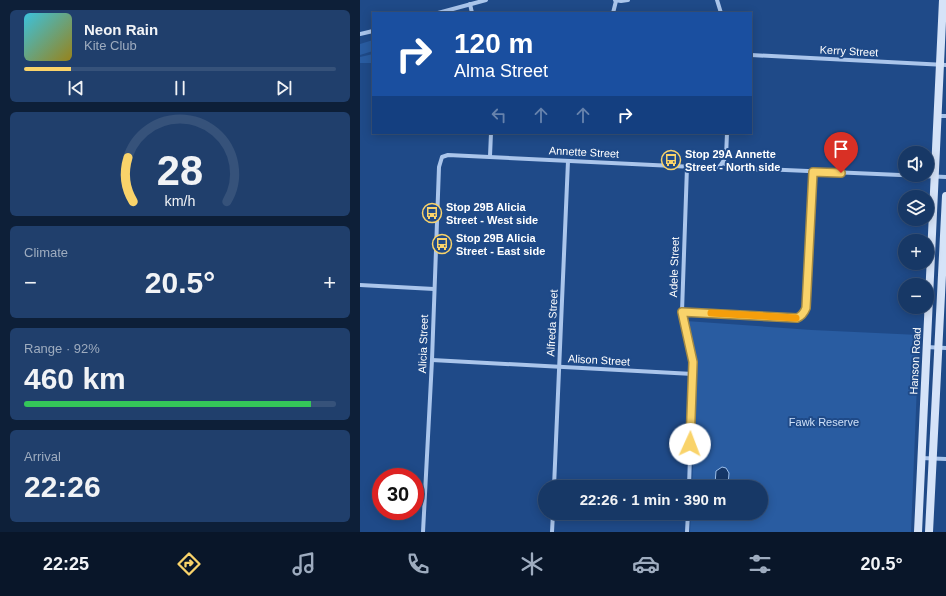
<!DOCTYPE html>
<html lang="en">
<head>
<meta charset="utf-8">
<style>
  :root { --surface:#173866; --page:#203f6c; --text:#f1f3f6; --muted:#9eacbf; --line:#36527a; --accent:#f9d36a }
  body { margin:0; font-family:Helvetica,sans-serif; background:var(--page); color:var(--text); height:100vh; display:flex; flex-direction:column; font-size:15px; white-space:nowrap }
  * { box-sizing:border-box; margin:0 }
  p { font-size:13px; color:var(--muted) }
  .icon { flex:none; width:22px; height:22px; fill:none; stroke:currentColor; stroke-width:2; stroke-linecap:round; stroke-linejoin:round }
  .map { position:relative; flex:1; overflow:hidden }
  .sheet { display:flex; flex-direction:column; gap:10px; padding:10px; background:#0d1f38; width:360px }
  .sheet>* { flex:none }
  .top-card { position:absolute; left:12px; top:12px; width:380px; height:122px; border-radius:0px; box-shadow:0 2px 10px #0003,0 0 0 1px var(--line); background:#1a4fa0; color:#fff; overflow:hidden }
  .tools { position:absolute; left:538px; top:146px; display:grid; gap:8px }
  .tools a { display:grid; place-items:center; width:36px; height:36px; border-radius:50%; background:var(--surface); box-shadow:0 2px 10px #0003,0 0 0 1px var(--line); font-size:20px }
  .speed { position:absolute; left:12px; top:468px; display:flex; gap:8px; font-size:20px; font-weight:700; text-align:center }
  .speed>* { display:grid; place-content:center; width:52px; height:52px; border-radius:50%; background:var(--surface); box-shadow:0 2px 10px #0003,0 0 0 1px var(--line); line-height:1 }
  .speed .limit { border:6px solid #d22; background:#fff; color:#111 }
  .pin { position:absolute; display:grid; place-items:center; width:34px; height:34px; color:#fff; margin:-41px -17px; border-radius:50% 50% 50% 0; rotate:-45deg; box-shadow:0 0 4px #0007 }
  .pin .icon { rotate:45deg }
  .me { position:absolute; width:44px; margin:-22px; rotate:2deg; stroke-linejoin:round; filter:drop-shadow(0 0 3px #0008) }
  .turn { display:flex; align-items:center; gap:14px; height:84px; padding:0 16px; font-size:18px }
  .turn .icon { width:52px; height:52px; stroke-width:2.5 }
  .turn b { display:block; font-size:28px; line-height:34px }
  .lanes { display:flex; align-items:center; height:38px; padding:0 16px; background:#0003; justify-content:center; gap:20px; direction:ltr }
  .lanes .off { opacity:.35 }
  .big { font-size:30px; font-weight:600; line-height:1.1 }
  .sheet .card { flex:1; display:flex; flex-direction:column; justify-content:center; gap:6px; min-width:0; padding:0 14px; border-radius:6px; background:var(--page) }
  .sheet .dial { align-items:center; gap:0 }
  .dial svg { height:104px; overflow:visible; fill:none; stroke:var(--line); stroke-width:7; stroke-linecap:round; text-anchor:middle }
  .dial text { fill:var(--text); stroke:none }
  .song { display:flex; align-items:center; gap:12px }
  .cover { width:48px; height:48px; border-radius:6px; background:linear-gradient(135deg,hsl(190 70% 55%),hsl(50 70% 35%)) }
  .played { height:4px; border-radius:2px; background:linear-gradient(90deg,var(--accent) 15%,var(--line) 15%) }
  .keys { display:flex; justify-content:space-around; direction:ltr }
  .heat { display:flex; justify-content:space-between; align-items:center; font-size:22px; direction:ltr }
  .charge { height:6px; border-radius:3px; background:linear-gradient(90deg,#34c759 92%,var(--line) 0) }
  .trip { position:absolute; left:178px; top:480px; width:230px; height:40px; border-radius:20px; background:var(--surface); box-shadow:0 2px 10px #0003,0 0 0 1px var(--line); font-weight:600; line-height:40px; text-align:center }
  .menu { display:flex; height:64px; justify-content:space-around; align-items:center; background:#091629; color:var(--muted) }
  .menu .icon { width:28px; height:28px }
  .menu .active { color:var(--accent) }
  .menu b { font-size:18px; color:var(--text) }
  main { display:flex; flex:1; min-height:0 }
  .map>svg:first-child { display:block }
  .green { fill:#295ca1 }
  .water { fill:#153667; stroke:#9dc0ec }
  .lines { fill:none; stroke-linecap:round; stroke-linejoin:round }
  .street { stroke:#aac5eb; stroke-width:4 }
  .secondary { stroke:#d5e3f8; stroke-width:8 }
  .route-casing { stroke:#a28945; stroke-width:10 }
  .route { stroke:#f9d36a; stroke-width:7 }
  .slow { stroke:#f59e0b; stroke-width:7 }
  .labels { text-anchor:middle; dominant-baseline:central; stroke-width:4; stroke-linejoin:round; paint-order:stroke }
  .street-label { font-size:11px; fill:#fff; stroke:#1f4a88 }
  .poi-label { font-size:11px; font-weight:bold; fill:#fff; stroke:#1f4a88; text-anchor:start }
  .park-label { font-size:11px; fill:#cee0f8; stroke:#1f4a88 }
</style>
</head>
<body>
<main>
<section class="sheet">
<div class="card">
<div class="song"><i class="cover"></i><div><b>Neon Rain</b><p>Kite Club</p></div></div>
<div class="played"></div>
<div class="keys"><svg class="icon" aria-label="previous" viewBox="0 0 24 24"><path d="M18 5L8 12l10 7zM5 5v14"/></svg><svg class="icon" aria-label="pause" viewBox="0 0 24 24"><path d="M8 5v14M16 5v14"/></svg><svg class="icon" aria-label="next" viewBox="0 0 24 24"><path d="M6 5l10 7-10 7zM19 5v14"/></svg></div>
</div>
<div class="card dial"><svg viewBox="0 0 100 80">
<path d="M14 69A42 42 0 1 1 86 69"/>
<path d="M14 69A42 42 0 0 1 10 35" stroke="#f9d36a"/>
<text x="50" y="56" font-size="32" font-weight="700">28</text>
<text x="50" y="72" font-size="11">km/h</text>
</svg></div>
<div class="card"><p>Climate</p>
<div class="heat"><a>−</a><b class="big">20.5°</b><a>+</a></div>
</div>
<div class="card"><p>Range · 92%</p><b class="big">460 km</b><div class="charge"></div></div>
<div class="card"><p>Arrival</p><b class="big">22:26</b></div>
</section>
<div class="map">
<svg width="586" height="532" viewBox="0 0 586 532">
  <rect width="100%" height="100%" fill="#1f4a88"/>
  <!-- green -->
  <g class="green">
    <polygon points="13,40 13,51 0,55 0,44"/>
    <polygon points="13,54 13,63 0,63 0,57"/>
    <polygon points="326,321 452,330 559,335 551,532 330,532 331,513 401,513 401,487 332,487 337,372 334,352"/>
  </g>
  <!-- water -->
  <polygon class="water" points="362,467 366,468 369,473 368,485 366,487 357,487 355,484 356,471"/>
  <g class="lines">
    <!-- street -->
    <g class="street">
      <polyline points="255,0 261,1 268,0"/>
      <polyline points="357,0 361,13"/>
      <polyline points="110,4 112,13"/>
      <polyline points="78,13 126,0"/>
      <polyline points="253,13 256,1"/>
      <polyline points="0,34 13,31"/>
      <polyline points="391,55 586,65"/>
      <polyline points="577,116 586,116"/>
      <polyline points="130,156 131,133"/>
      <path d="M363 163C376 170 386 171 400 169L586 177"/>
      <polyline points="327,167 322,312 333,362 329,487"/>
      <polyline points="0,285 74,289"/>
      <path d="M322 312 437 318C442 316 444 313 446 308L453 172"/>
      <polyline points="566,347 586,348"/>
      <polyline points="72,360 333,374"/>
      <polyline points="561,458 586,459"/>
      <polyline points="194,487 208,161"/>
      <polyline points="63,532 72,360 79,167 82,157 88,155 355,168 360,166 366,157 367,133"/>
      <polyline points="192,532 193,513"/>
      <polyline points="327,532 328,513"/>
    </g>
    <!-- secondary -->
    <g class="secondary">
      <polyline points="558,532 583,0"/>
      <polyline points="569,532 586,196"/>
    </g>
  </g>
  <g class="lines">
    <!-- route casing -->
    <g class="route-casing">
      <path id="route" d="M330 444 333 362 322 312 437 318C442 316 444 313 446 308L453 172 481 173"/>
    </g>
    <!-- route -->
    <use href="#route" class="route"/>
    <!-- slow -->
    <polyline class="slow" points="351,313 436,318"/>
  </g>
  <!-- icons -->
  <defs>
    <g id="bus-ring" transform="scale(1)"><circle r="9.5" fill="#1f4a88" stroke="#f9d36a" stroke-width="1.5"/><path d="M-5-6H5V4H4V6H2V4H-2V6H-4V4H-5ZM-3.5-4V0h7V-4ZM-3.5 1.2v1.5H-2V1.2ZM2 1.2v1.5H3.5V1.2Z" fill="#f9d36a"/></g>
  </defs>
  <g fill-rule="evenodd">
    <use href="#bus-ring" x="311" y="160"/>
    <use href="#bus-ring" x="72" y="213"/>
    <use href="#bus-ring" x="82" y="244"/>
  </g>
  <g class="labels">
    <!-- street labels -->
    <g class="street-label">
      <text transform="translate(489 51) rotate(3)">Kerry Street</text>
      <text transform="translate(224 152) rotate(3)">Annette Street</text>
      <text transform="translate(314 267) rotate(-88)">Adele Street</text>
      <text transform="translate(192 323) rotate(-87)">Alfreda Street</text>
      <text transform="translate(63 344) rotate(-88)">Alicia Street</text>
      <text transform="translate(239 360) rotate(3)">Alison Street</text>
      <text transform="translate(555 361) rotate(-87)">Hanson Road</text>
    </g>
    <!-- poi labels -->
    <g class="poi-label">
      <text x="325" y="154">Stop 29A Annette<tspan x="325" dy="13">Street - North side</tspan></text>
      <text x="86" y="207">Stop 29B Alicia<tspan x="86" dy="13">Street - West side</tspan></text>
      <text x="96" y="238">Stop 29B Alicia<tspan x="96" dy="13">Street - East side</tspan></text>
    </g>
    <!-- park labels -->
    <g class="park-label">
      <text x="464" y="422">Fawk Reserve</text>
    </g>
  </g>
</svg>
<div class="tools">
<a><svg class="icon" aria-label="sound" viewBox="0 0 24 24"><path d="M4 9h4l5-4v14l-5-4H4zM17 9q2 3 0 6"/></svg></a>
<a><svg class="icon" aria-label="layers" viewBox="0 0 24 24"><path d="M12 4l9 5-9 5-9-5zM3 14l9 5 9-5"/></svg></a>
<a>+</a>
<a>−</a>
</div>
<div class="speed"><div class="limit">30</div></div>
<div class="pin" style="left:481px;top:173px;background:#d93025"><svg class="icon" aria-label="arrive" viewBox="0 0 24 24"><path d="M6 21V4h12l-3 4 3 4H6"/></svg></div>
<svg class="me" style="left:330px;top:444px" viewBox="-20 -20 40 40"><circle r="19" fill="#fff"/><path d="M0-13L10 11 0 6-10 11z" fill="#f9d36a"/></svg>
<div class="trip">22:26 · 1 min · 390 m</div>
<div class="top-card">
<div class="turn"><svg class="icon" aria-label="right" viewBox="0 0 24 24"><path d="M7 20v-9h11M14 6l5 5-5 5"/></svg><div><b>120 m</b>Alma Street</div></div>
<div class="lanes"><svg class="icon off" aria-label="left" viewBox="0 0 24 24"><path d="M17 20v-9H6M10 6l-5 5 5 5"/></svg><svg class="icon off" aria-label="ahead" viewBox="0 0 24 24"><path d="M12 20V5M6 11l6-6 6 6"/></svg><svg class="icon off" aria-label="ahead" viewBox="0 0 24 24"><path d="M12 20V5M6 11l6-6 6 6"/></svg><svg class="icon" aria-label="right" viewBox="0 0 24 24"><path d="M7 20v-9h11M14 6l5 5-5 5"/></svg></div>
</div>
</div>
</main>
<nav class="menu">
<b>22:25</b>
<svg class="icon active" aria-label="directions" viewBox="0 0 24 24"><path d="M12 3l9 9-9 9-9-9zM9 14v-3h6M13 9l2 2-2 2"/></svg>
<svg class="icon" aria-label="music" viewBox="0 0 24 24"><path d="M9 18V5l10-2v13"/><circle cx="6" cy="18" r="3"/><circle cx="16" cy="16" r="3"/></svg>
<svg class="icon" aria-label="phone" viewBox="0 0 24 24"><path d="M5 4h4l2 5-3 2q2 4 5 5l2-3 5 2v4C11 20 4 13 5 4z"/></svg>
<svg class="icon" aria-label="climate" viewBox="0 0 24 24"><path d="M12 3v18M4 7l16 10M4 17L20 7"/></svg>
<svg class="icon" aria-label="car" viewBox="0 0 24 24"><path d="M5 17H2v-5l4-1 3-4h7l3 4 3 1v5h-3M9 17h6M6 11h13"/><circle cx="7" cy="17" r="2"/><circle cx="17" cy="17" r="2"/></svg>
<svg class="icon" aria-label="filters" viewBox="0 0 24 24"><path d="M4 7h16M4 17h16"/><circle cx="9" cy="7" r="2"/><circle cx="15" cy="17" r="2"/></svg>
<b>20.5°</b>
</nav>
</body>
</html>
